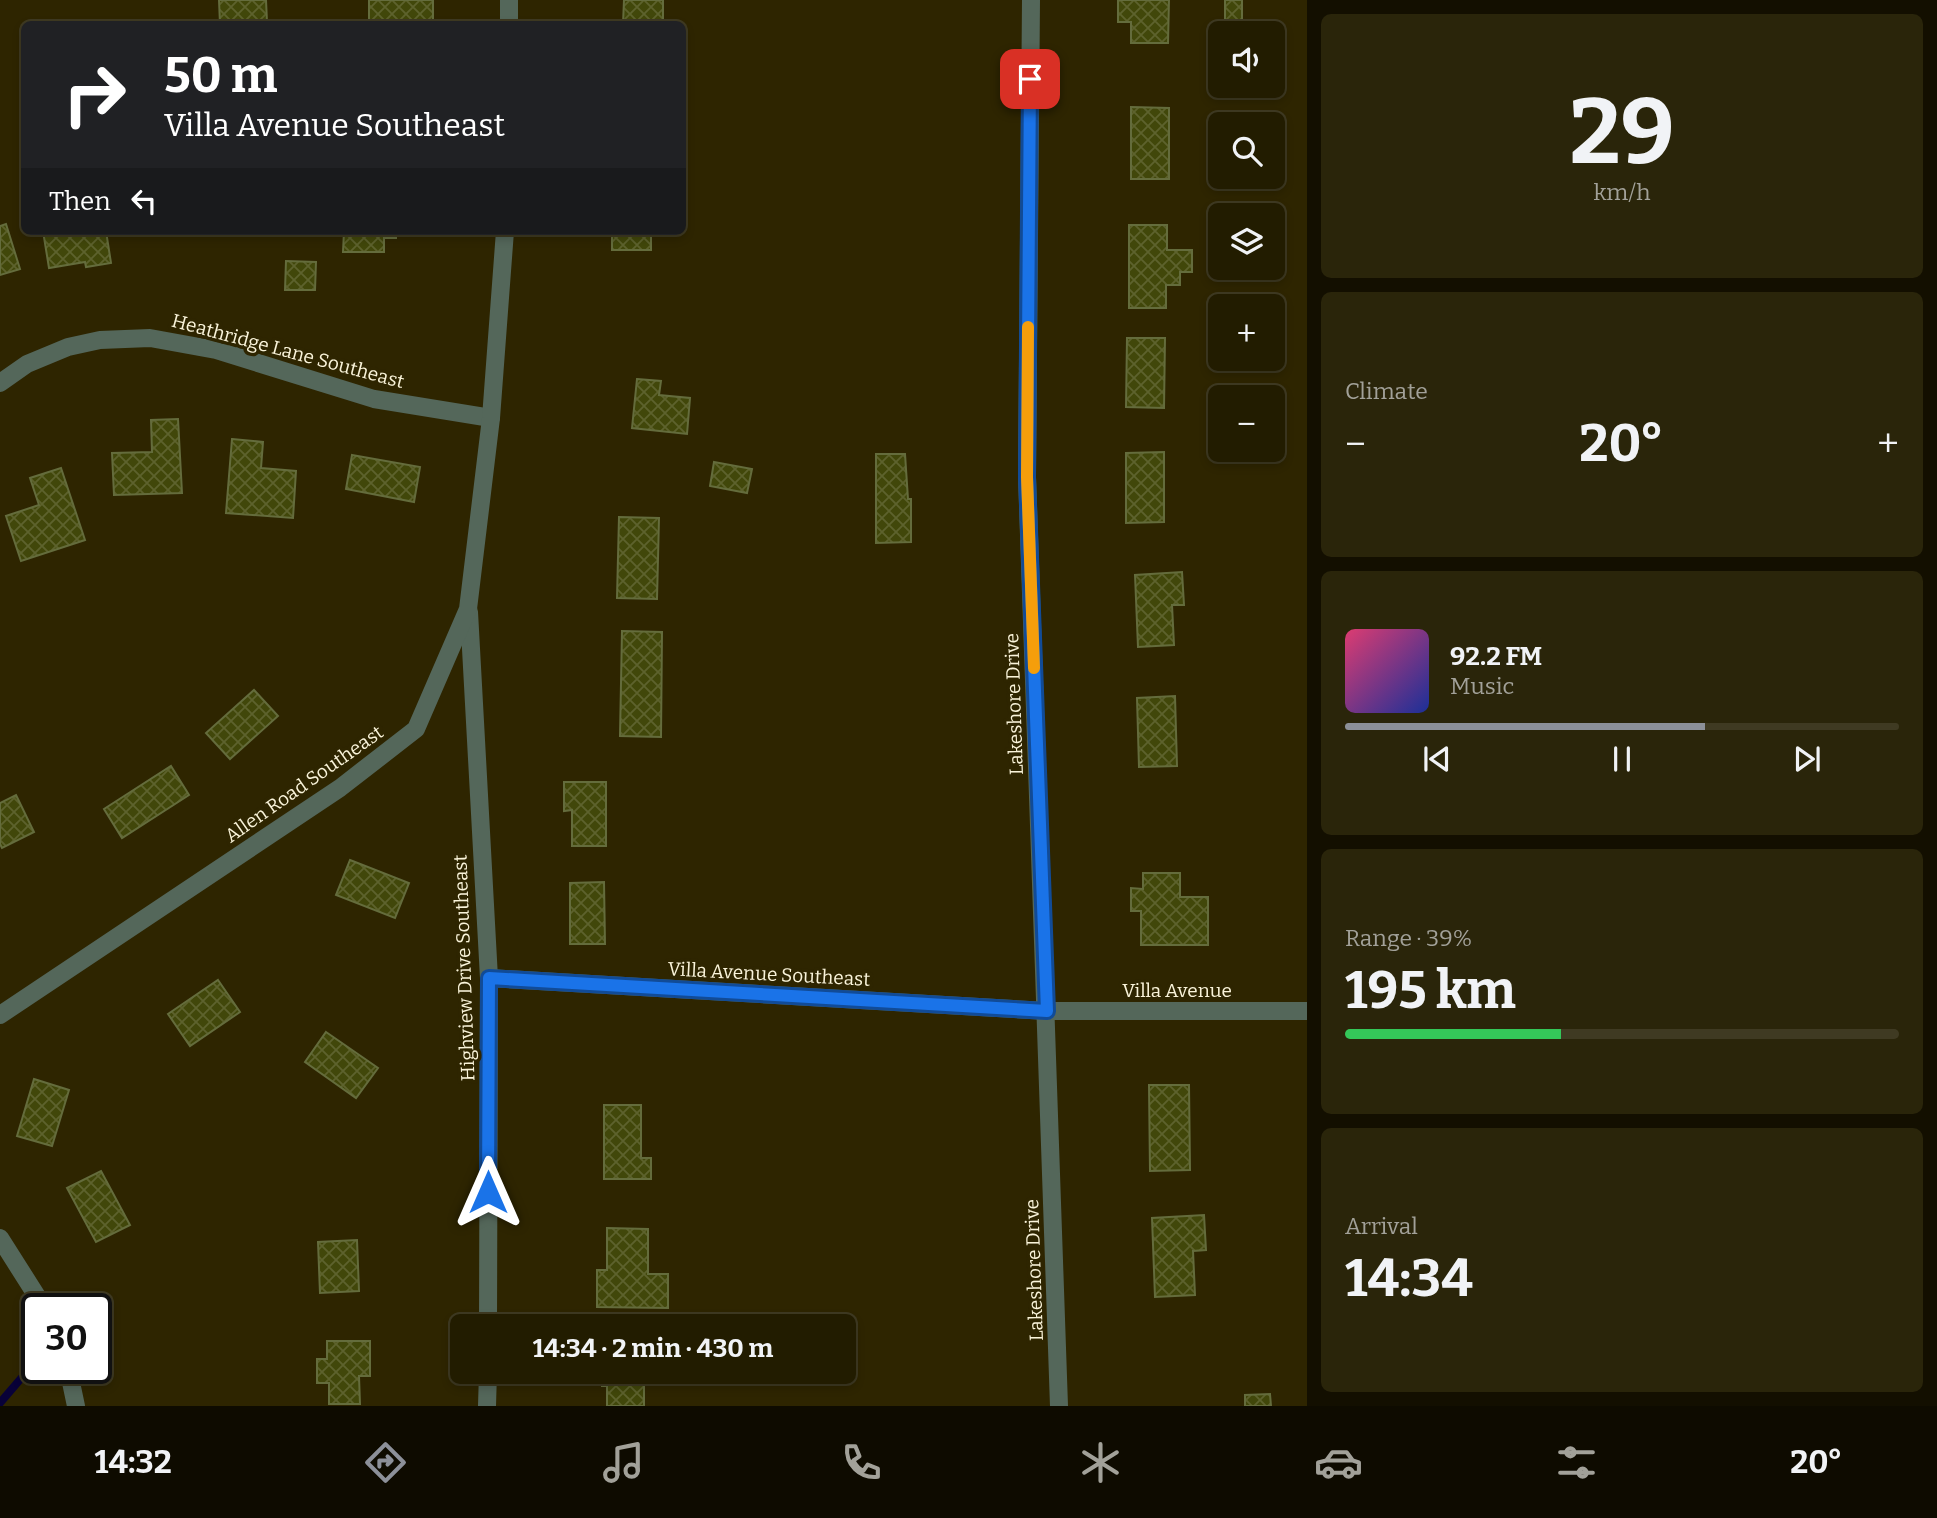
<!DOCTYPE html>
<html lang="en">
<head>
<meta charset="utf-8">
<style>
  :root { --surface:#221c00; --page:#2a250a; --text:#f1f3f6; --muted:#a2a199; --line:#3f3a22; --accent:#8c9099 }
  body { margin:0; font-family:Bitter,serif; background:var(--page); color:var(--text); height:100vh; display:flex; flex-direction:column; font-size:26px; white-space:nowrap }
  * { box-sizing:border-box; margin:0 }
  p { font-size:23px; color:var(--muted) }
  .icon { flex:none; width:38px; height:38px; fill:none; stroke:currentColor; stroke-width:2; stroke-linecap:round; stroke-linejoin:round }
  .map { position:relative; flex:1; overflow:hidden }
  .sheet { display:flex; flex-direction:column; gap:14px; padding:14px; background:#130f00; width:630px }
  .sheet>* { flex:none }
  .banner { position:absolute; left:21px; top:21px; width:665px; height:214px; border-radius:10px; box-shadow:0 4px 10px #0003,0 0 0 2px var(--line); background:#202124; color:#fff; overflow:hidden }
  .controls { position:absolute; left:1208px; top:21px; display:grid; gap:14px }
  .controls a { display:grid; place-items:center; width:77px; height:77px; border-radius:10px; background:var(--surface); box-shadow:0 4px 10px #0003,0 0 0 2px var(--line); font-size:35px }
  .speed { position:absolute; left:21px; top:1293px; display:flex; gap:14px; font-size:35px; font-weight:700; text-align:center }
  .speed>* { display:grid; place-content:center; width:91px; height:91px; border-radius:50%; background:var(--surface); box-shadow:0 4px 10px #0003,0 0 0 2px var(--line); line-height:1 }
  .speed .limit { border:4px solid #111; border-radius:10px; background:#fff; color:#111 }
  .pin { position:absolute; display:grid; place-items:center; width:60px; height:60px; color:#fff; margin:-30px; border-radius:14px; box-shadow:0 4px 10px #0006 }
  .me { position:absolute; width:77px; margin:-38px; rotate:0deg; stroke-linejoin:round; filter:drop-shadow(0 0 5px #0008) }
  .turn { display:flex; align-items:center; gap:24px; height:147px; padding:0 28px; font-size:32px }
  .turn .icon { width:91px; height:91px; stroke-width:2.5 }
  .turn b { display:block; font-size:49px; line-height:60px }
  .then { display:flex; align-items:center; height:66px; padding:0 28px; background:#0003; gap:14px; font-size:26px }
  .big { font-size:52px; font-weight:700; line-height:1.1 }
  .sheet .card { flex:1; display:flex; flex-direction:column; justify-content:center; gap:10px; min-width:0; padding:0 24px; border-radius:10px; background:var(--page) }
  .sheet .dial { align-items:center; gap:0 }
  .dial b { font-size:91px; line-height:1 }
  .song { display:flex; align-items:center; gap:21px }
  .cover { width:84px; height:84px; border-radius:10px; background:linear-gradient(135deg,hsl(340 70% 55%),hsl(230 70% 35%)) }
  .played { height:7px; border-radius:4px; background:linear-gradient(90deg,var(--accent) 65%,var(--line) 65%) }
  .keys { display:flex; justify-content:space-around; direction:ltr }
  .heat { display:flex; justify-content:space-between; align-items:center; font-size:38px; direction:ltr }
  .charge { height:10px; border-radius:5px; background:linear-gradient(90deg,#34c759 39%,var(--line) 0) }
  .trip { position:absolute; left:450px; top:1314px; width:406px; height:70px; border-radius:10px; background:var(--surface); box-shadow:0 4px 10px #0003,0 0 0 2px var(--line); font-weight:700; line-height:70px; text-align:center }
  .tabs { display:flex; height:112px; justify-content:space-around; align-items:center; background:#0e0b00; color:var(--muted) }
  .tabs .icon { width:49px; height:49px }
  .tabs .selected { color:var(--accent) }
  .tabs b { font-size:32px; color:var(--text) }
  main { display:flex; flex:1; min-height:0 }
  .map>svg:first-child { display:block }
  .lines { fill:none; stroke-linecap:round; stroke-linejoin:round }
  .stream { stroke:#080138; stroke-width:8 }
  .building { fill:url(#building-cross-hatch); stroke:#646c3c; stroke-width:2 }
  .street { stroke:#54675a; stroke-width:18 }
  .route-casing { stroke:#114b97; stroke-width:18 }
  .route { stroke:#1a73e8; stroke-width:12 }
  .slow { stroke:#f59e0b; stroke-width:12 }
  .labels { text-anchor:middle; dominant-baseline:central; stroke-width:7; stroke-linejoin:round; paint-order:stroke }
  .street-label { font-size:19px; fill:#faf4da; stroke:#2e2500 }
</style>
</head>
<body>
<main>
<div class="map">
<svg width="1307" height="1406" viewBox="0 0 1307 1406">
  <defs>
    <pattern id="building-cross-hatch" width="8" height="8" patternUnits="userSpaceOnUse" patternTransform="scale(1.75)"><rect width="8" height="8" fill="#41470a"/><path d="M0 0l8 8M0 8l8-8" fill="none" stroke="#5d622d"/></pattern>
  </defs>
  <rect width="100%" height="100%" fill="#2e2500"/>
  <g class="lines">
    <!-- stream -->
    <polyline class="stream" points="0,1403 36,1361"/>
  </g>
  <!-- building -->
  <g class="building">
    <polygon points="219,0 266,0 267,22 220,24"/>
    <rect x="369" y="0" width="64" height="24"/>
    <polygon points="624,0 663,0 663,24 623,24"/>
    <polygon points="1118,0 1169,0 1168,43 1131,43 1131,22 1118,22"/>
    <rect x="1225" y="0" width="17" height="29"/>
    <polygon points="1131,107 1169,108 1169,179 1131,179"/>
    <polygon points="6,224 20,269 0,275 0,226"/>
    <polygon points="1129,225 1167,225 1167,250 1192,250 1192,272 1180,272 1180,285 1166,285 1166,308 1129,308"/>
    <polygon points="43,231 106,231 111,263 86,267 85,262 49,268"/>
    <polygon points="344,231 396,231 396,238 384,238 384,252 343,252"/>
    <rect x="612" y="231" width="39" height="19"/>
    <polygon points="286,261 316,262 315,290 285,290"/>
    <polygon points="1127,338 1165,338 1164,408 1126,407"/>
    <polygon points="637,379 661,381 659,395 690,398 687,434 632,428"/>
    <polygon points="178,419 182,493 114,495 112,453 152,452 151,420"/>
    <polygon points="232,439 263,442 261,468 296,471 293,518 226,513"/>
    <polygon points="1164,452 1164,522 1126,523 1126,453"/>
    <polygon points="876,454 905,454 908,499 911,499 911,542 876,543"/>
    <polygon points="352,455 420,467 414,502 346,489"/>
    <polygon points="714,462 752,469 747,493 710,486"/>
    <polygon points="61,468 85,540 21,561 6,516 39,505 30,478"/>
    <polygon points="619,517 659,518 657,599 617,598"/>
    <polygon points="1182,572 1184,605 1172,605 1174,645 1138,647 1135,575"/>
    <polygon points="622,631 662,632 661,737 620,736"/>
    <polygon points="254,690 278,716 230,759 206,733"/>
    <polygon points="1175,696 1177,766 1139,767 1137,698"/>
    <polygon points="171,766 189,795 122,838 104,809"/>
    <polygon points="564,782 606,782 606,846 572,846 572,810 564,811"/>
    <polygon points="16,795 34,832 2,848 0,844 0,803"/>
    <polygon points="350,860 409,883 395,918 336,895"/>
    <polygon points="1143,873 1180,873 1180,897 1208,897 1208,945 1141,945 1141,911 1131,911 1131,888 1143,889"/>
    <polygon points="604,882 605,944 570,944 570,883"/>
    <polygon points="218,980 240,1012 190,1046 168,1014"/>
    <polygon points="326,1032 378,1068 356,1098 305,1062"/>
    <polygon points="34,1079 69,1090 52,1146 17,1136"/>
    <polygon points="1149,1085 1189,1085 1190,1170 1150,1171"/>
    <polygon points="604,1105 641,1105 641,1158 651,1158 651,1179 604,1179"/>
    <polygon points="101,1171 130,1225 96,1242 67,1188"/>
    <polygon points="1204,1215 1206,1250 1193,1251 1195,1295 1155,1297 1152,1218"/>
    <polygon points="607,1228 648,1229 648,1274 668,1274 668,1308 597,1307 597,1270 607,1270"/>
    <polygon points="357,1240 359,1291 320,1293 318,1242"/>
    <polygon points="327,1341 370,1341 370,1376 359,1376 360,1404 329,1404 329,1383 317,1383 317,1359 327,1359"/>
    <polygon points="602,1372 644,1372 644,1406 607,1406 607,1386 602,1386"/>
    <polygon points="1270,1394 1271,1406 1245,1406 1245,1395"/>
  </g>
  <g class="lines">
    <!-- street -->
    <g class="street">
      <polyline points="1031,0 1027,477 1059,1406"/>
      <polyline points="509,24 509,0"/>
      <polyline points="0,383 27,364 68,347 100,340 150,338 216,350 374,399 491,418"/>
      <polyline points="469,612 489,978 488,1326"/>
      <polyline points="489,978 1047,1011 1307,1011"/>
      <polyline points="0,1015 340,788 416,729 468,609 491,418 505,231"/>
      <polyline points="0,1238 45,1309"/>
      <polyline points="68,1368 76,1406"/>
      <polyline points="487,1406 488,1372"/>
    </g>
  </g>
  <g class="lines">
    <!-- route casing -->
    <g class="route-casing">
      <polyline id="route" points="488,1192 489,978 1047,1011 1027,477 1030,79"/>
    </g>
    <!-- route -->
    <use href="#route" class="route"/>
    <!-- slow -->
    <polyline class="slow" points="1028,327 1027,477 1034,668"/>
  </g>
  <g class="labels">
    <!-- street labels -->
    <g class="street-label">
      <text transform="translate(288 351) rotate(15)">Heathridge Lane Southeast</text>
      <text transform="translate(1014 704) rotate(-92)">Lakeshore Drive</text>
      <text transform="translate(304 784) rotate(-35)">Allen Road Southeast</text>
      <text transform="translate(464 968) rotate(-92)">Highview Drive Southeast</text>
      <text transform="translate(769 974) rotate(3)">Villa Avenue Southeast</text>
      <text x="1177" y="990">Villa Avenue</text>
      <text transform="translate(1034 1270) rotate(-92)">Lakeshore Drive</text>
    </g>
  </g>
</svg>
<div class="controls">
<a><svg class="icon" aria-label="sound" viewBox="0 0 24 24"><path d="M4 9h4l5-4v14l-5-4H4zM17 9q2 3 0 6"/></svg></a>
<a><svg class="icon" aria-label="search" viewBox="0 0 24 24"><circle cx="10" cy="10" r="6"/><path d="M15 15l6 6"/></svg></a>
<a><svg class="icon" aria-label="layers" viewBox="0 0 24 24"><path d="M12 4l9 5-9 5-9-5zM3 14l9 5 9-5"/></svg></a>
<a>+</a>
<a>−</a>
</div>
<div class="speed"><div class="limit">30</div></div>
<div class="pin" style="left:1030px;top:79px;background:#d93025"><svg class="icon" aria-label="arrive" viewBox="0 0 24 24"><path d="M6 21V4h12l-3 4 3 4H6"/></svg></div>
<svg class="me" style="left:488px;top:1192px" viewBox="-20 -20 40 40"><path d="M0-17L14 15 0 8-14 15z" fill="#1a73e8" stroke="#fff" stroke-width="4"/></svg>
<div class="trip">14:34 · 2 min · 430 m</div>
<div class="banner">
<div class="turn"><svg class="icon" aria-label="right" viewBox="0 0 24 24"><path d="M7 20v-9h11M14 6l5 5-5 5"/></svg><div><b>50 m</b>Villa Avenue Southeast</div></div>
<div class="then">Then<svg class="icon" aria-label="left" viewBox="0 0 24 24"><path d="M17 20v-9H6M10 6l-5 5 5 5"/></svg></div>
</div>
</div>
<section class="sheet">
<div class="card dial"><b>29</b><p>km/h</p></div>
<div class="card"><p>Climate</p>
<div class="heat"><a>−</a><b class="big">20°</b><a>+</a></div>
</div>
<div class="card">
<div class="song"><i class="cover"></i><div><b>92.2 FM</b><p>Music</p></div></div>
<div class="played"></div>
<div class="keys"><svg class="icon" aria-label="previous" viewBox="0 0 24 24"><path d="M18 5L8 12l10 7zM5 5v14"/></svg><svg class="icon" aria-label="pause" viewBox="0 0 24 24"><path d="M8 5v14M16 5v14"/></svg><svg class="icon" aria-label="next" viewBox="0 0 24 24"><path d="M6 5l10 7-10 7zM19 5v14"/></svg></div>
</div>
<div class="card"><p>Range · 39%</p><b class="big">195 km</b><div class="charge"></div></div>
<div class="card"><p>Arrival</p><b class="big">14:34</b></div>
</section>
</main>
<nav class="tabs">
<b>14:32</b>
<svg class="icon selected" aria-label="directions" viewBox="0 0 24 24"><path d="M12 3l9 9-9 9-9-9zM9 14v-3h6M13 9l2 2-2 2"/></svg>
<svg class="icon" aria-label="music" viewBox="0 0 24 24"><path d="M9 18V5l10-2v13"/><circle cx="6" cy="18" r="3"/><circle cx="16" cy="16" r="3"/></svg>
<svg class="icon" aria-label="phone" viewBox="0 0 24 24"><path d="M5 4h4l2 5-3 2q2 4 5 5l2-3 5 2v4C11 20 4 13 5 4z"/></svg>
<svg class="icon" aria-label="climate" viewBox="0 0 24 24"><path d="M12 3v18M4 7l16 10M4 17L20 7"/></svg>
<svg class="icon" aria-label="car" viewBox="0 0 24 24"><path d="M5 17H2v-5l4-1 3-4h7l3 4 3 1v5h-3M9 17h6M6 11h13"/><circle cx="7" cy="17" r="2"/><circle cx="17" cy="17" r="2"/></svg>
<svg class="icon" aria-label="filters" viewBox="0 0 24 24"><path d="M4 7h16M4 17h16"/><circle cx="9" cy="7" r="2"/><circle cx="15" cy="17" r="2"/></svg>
<b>20°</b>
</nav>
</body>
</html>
